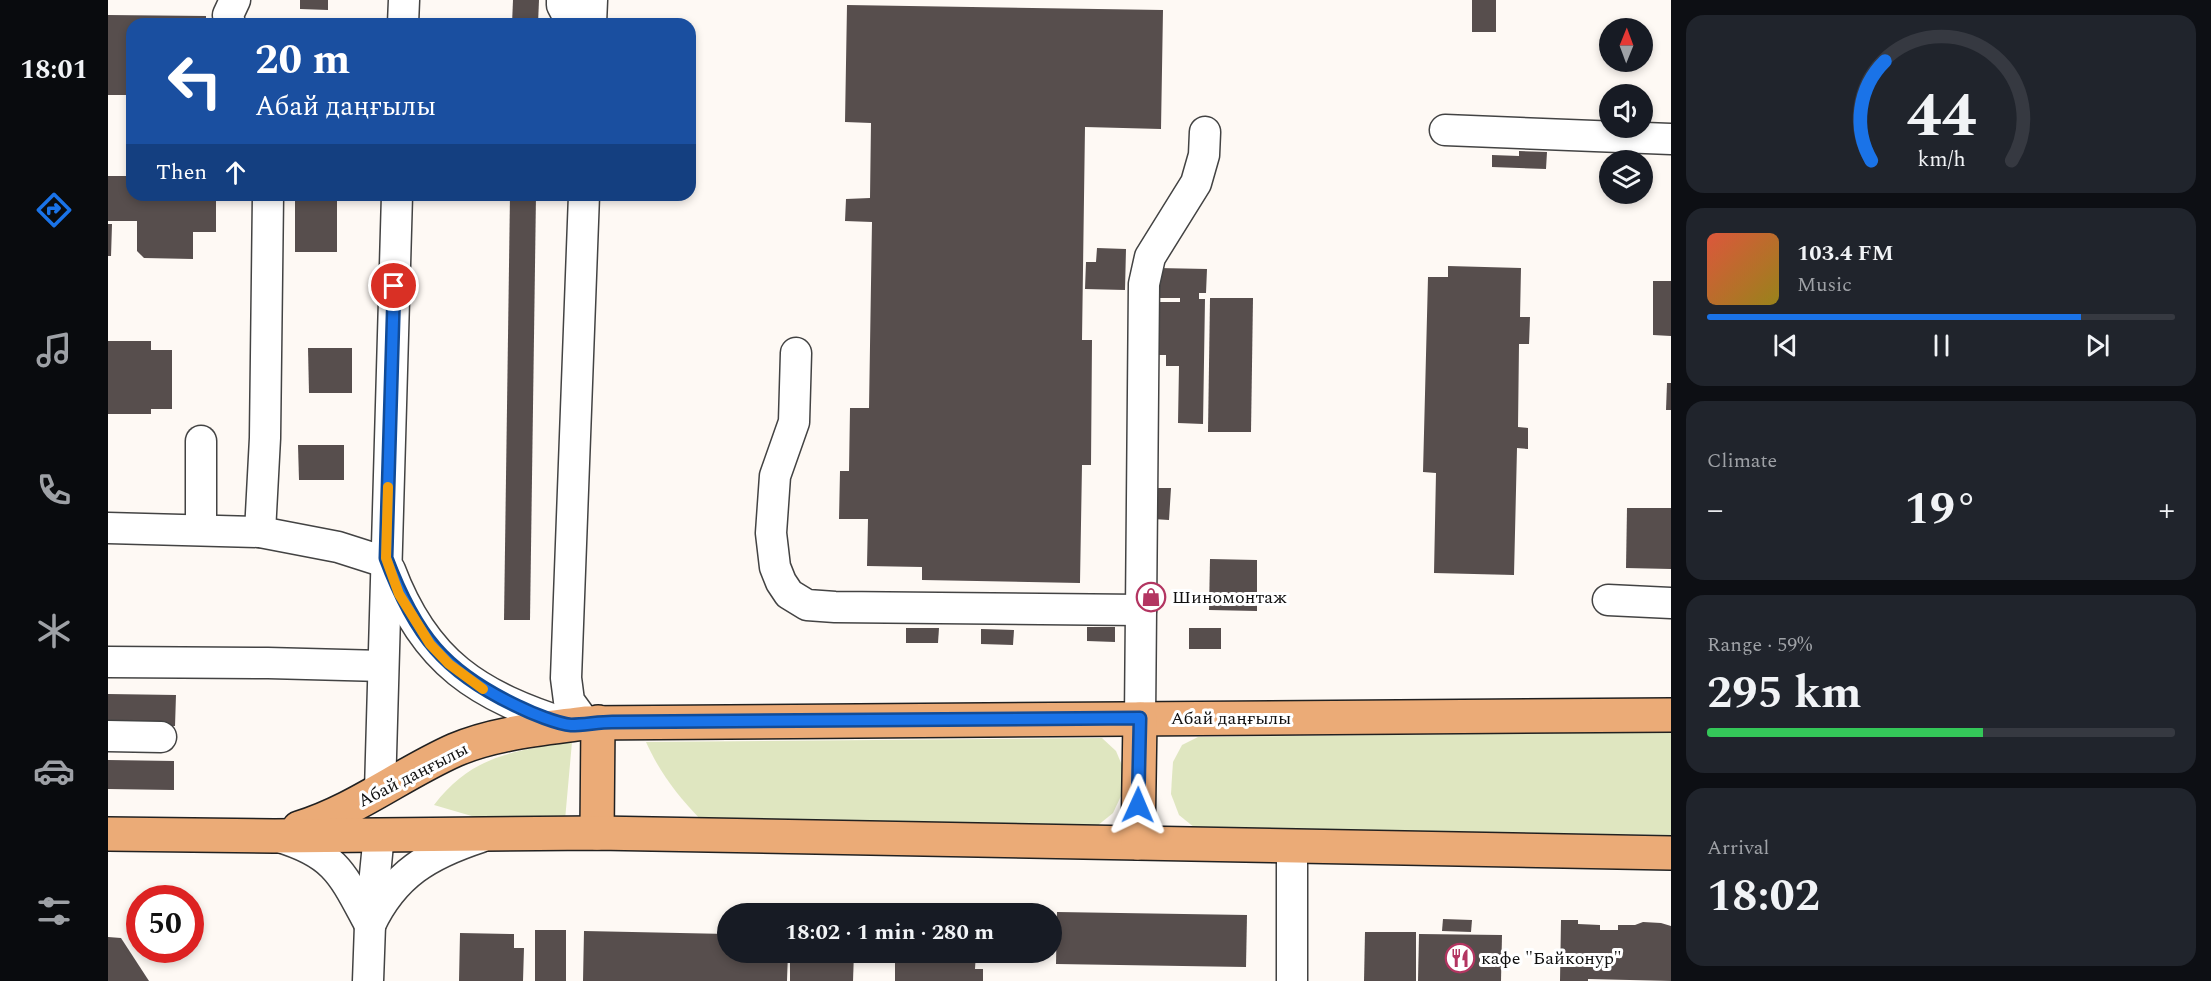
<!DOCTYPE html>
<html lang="en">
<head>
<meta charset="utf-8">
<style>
  :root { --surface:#171b24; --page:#20242c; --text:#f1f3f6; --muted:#9ea1a6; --line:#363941; --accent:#1a73e8 }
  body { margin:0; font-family:Spectral,serif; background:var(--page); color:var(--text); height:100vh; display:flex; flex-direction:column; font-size:22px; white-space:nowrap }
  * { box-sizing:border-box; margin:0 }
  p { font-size:20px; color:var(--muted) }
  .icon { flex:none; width:33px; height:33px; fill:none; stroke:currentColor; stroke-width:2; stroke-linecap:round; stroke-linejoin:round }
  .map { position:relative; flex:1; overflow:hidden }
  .sheet { display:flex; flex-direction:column; gap:15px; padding:15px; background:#0d0f14; width:540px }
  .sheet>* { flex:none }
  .banner { position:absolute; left:18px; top:18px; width:570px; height:183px; border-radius:18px; box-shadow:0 3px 9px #0003; background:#1a4fa0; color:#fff; overflow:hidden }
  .needle { width:39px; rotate:1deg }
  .buttons { position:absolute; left:1491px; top:18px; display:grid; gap:12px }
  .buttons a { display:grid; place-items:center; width:54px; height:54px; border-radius:50%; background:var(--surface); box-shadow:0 3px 9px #0003; font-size:30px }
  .speed { position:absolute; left:18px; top:885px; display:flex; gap:12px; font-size:30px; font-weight:700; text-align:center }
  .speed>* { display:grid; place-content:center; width:78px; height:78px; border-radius:50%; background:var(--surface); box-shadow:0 3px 9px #0003; line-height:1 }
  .speed .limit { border:9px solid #d22; background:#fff; color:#111 }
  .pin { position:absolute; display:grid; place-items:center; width:51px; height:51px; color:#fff; margin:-26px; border:3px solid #fff; border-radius:50%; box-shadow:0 2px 6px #0007 }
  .me { position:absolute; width:66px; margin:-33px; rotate:1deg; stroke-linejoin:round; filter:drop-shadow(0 0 4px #0008) }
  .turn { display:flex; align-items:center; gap:21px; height:126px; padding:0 30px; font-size:27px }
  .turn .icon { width:78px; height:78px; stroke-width:2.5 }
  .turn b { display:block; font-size:42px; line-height:51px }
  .then { display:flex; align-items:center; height:57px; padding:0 30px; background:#0003; gap:12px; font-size:22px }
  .big { font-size:45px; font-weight:700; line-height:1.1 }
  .sheet .tile { flex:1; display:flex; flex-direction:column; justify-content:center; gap:9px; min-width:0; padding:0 21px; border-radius:18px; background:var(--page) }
  .sheet .dial { align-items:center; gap:0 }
  .dial svg { height:156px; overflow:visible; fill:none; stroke:var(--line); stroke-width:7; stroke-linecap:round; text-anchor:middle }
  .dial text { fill:var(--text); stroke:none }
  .song { display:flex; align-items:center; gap:18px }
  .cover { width:72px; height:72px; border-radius:9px; background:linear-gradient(135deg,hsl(10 70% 55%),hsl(50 70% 35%)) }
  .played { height:6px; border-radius:3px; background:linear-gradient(90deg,var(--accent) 80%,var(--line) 80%) }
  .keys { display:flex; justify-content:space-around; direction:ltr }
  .heat { display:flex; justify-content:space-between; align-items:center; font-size:33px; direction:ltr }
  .charge { height:9px; border-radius:4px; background:linear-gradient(90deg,#34c759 59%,var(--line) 0) }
  .trip { position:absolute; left:609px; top:903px; width:345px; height:60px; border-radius:30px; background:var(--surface); box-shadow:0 3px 9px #0003; font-weight:700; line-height:60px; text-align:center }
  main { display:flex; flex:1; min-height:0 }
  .tab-bar { display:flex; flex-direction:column; width:108px; justify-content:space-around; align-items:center; background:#090b0e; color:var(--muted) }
  .tab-bar .icon { width:42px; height:42px }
  .tab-bar .on { color:var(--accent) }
  .tab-bar b { font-size:27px; color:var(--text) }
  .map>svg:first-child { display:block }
  .green { fill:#dfe6c0 }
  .building { fill:#574e4d }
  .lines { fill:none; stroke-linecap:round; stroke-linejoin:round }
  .minor-casing { stroke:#434343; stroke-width:33 }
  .major-casing { stroke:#212121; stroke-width:36 }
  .minor { stroke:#fff; stroke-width:30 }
  .major { stroke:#ebab77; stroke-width:33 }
  .route-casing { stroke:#114b97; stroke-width:15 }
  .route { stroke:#1a73e8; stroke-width:10 }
  .slow { stroke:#f59e0b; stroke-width:10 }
  .labels { text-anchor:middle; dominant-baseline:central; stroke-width:6; stroke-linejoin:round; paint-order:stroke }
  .poi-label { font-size:18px; fill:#101010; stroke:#fff; text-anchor:start }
  .street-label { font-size:18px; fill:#101010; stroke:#fff }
</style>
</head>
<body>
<main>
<nav class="tab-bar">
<b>18:01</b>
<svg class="icon on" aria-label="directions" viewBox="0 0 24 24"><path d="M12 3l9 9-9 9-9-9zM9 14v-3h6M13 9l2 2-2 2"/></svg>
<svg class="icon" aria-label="music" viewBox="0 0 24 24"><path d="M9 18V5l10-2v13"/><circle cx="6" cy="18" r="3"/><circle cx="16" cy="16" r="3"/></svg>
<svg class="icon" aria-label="phone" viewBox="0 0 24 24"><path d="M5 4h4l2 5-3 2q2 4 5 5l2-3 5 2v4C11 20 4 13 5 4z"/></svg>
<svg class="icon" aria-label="climate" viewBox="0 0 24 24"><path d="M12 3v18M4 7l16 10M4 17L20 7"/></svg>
<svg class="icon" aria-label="car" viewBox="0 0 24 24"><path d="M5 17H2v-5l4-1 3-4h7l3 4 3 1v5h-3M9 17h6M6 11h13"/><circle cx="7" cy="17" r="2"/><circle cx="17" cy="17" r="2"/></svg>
<svg class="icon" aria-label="filters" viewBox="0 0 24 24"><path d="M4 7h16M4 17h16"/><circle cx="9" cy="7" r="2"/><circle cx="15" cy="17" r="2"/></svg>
</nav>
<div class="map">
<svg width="1563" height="981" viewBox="0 0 1563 981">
  <rect width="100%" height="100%" fill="#fef9f4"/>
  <!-- green -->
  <g class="green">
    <polygon points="1563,732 1563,835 1087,828 1071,815 1063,794 1064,777 1065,762 1074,745 1090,737"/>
    <path d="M994 738 1008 751 1016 770 1013 796 1005 813 989 826 593 820C569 795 552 773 538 742Z"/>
    <path d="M464 742 457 820 367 817 326 805C364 755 406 751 464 742Z"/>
  </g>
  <!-- building -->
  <g class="building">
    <polygon points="192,0 220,0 220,10 192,9"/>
    <polygon points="405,0 431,0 430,24 404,24"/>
    <rect x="1364" y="0" width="24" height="32"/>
    <polygon points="739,5 1055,10 1053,129 977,127 974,340 984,340 983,465 974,465 972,583 814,580 814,567 759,566 760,519 731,519 732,471 741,471 742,408 761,408 764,222 737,221 738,199 762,198 763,123 737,122"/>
    <polygon points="0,15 98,16 98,24 24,24 24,95 0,95"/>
    <polygon points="1411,151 1439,152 1438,169 1384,167 1384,155 1411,156"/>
    <polygon points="0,176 24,176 24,195 108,195 108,232 85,232 85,259 36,258 29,251 29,221 0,221"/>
    <rect x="187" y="195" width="42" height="57"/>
    <polygon points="402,195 428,195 422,620 396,620"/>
    <polygon points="0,224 4,224 3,256 0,256"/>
    <polygon points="989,248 1018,249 1017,290 977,289 978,262 988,262"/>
    <polygon points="1340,266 1413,268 1412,317 1422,317 1421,344 1411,344 1410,427 1420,428 1420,449 1409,448 1406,575 1326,573 1328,473 1315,472 1320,277 1340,277"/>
    <polygon points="1050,268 1099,269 1098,293 1091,293 1091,299 1097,299 1095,424 1070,423 1071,366 1058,366 1058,355 1049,355 1050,302 1072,302 1072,298 1050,298"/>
    <polygon points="1545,281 1563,281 1563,336 1545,335"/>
    <polygon points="1102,298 1145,298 1143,432 1100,432"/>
    <polygon points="0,341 43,341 43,350 64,350 64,409 43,409 43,414 0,414"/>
    <polygon points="200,348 244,348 244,393 201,393"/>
    <polygon points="1559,383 1563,383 1563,410 1558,410"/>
    <polygon points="190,445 236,445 236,480 191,480"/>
    <polygon points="1046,488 1063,488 1061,520 1045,519"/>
    <polygon points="1519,508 1563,508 1563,569 1518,568"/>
    <polygon points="1102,559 1149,560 1149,611 1101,610"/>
    <polygon points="979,627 1007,627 1007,642 979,641"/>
    <polygon points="798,628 831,628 830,643 798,643"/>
    <rect x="1081" y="628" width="32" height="21"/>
    <polygon points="873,629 906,630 905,645 873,644"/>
    <polygon points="0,694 68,695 67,726 0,725"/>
    <polygon points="0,760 66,761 66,790 0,789"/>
    <rect x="683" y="906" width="63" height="8"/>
    <polygon points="949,912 1139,915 1138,967 948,964"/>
    <polygon points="1335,919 1364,920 1363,932 1334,931"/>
    <polygon points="1453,920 1470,920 1470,924 1492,925 1492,930 1510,930 1510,925 1527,925 1535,922 1553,923 1563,926 1563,981 1480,979 1480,981 1452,981"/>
    <rect x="427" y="930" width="31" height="51"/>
    <polygon points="476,931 620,934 620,952 680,952 679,981 475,981"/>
    <polygon points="1257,932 1308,932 1308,981 1256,981"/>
    <polygon points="352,933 406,934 406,948 416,948 415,981 351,981"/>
    <polygon points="1311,934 1394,935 1393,981 1310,981"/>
    <polygon points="0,937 13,938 41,981 0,981"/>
    <polygon points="682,952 746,952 745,981 682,981"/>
    <polygon points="787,952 868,952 867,969 875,969 875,981 787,981"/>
  </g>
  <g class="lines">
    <!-- minor casing -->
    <g class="minor-casing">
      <g id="minor">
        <polyline points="454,0 454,5 464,24"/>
        <polyline points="122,24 120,15 127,0"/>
        <polyline points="295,24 296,0"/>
        <polyline points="483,24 484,0"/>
        <polyline points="1337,130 1563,139"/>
        <polyline points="160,195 157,438 152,532 230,547 277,562"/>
        <polyline points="476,195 458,678 461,701 477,723"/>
        <polyline points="688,353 686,422 667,476 663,533 667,567 673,582 681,594 699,605 727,607 1033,610"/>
        <polyline points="0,528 152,532"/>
        <polyline points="93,529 93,441"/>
        <path d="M282 570C317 663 370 696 462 725"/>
        <polyline points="1500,600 1563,603"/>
        <polyline points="0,662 160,663 275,666"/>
        <polyline points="1032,719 1036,284 1042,257 1088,183 1096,155 1097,132"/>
        <polyline points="0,736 53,737"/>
        <polyline points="272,791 289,195"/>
        <path d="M171 837C228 854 235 875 262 925"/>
        <polyline points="1184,846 1184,981"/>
        <path d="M262 925C286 874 321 854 373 837"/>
        <polyline points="260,981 262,925 271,834"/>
      </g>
    </g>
    <!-- major casing -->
    <g class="major-casing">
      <g id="major">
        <path d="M191 828C247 811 293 774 347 750 387 733 433 729 477 723L1563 715"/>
        <polyline points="489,833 490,722"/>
        <polyline points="0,834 166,836 489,833 1563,853"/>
        <polyline points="1030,843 1032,719"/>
      </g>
    </g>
    <!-- minor -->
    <use href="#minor" class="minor"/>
    <!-- major -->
    <use href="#major" class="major"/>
  </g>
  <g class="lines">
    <!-- route casing -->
    <g class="route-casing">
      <path id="route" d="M286 286 278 558C307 635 336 672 411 707 423 713 450 724 463 725 476 725 491 722 504 722L1032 718 1030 805"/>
    </g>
    <!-- route -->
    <use href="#route" class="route"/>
    <!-- slow -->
    <polyline class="slow" points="280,487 278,558 291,594 322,644 341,664 375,689"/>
  </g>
  <!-- icons -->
  <defs>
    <g id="shop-ring" transform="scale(1.5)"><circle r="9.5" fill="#fff" stroke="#b33561" stroke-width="1.5"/><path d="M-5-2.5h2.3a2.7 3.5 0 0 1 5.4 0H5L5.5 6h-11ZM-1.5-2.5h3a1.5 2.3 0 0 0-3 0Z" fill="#b33561"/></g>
    <g id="restaurant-ring" transform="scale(1.5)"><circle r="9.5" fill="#fff" stroke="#b33561" stroke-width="1.5"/><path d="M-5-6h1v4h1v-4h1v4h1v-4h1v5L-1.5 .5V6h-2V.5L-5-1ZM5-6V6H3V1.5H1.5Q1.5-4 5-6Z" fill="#b33561"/></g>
  </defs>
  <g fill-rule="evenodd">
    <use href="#shop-ring" x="1043" y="597"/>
    <use href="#restaurant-ring" x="1352" y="958"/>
  </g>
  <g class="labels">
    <!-- poi labels -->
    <g class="poi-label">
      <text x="1064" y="597">Шиномонтаж</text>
      <text x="1373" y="958">кафе "Байконур"</text>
    </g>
    <!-- street labels -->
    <g class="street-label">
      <text x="1123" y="718">Абай даңғылы</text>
      <text transform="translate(305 775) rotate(-27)">Абай даңғылы</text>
    </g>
  </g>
</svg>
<div class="buttons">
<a><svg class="needle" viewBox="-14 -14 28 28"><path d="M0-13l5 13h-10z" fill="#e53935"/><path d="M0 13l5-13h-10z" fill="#9ea1a6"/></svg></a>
<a><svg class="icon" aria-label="sound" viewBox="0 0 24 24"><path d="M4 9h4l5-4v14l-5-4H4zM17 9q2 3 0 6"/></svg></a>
<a><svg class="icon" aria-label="layers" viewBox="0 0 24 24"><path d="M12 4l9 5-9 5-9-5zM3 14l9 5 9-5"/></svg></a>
</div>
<div class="speed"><div class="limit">50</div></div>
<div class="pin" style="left:286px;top:286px;background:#d93025"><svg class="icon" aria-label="arrive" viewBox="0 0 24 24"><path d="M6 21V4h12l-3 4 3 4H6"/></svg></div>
<svg class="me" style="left:1030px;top:805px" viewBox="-20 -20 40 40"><path d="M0-17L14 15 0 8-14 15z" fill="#1a73e8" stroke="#fff" stroke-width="4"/></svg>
<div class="trip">18:02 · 1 min · 280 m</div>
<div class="banner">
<div class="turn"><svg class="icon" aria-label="left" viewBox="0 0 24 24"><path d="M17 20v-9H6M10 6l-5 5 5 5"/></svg><div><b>20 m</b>Абай даңғылы</div></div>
<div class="then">Then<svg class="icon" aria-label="ahead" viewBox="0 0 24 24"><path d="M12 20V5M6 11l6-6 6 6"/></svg></div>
</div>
</div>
<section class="sheet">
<div class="tile dial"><svg viewBox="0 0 100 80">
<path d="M14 69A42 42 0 1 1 86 69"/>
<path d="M14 69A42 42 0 0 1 21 18" stroke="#1a73e8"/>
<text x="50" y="56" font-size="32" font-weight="700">44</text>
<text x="50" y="72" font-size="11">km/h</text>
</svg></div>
<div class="tile">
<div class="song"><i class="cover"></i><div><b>103.4 FM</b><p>Music</p></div></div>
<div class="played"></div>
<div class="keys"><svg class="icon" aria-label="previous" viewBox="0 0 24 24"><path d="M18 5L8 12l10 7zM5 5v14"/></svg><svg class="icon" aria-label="pause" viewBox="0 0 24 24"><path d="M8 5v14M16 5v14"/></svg><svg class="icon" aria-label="next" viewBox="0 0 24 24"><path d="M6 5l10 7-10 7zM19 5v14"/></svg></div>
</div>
<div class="tile"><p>Climate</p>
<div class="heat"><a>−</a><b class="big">19°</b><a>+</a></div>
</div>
<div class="tile"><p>Range · 59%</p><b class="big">295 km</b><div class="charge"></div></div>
<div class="tile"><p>Arrival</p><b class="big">18:02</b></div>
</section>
</main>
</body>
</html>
